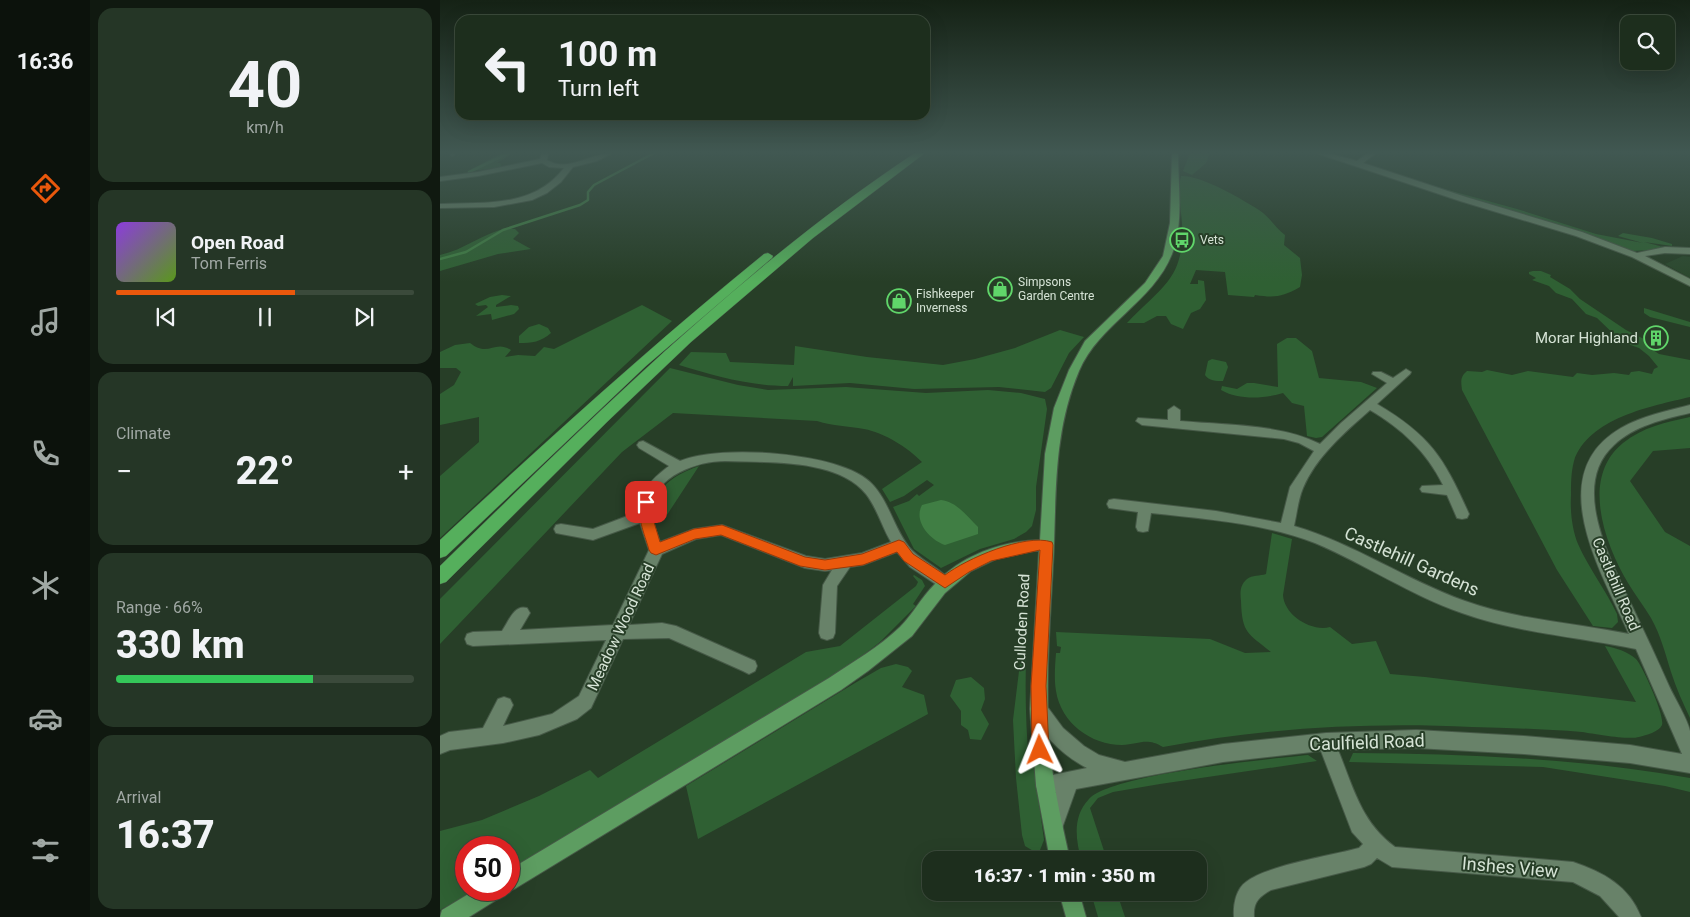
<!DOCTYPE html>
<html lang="en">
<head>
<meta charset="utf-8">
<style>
  :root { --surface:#1d2e1d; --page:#253626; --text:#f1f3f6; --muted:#a0a8a4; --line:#3b4a3b; --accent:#ea580c }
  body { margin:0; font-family:Roboto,sans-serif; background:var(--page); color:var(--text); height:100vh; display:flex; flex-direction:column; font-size:19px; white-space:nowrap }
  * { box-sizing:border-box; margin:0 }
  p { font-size:16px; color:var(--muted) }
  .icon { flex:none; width:28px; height:28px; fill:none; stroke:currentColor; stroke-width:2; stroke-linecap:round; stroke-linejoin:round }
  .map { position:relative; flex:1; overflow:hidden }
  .sheet { display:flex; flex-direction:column; gap:8px; padding:8px; background:#101910; width:350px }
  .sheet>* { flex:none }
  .guide { position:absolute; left:15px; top:15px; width:475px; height:105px; border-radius:15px; box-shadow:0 5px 20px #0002,0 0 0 1px var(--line); background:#1d2e1d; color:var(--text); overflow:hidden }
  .tools { position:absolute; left:1180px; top:15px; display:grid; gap:10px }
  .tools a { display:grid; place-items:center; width:55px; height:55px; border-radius:10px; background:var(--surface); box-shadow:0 5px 20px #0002,0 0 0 1px var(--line); font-size:25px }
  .speed { position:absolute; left:15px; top:836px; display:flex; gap:10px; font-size:25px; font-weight:700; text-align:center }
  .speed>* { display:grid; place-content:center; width:65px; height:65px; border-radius:50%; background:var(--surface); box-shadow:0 5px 20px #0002,0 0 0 1px var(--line); line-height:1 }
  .speed .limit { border:8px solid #d22; background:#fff; color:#111 }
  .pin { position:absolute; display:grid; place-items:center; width:42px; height:42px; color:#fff; margin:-21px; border-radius:10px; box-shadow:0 2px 8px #0006 }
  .me { position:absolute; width:55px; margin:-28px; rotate:358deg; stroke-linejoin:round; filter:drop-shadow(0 0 4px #0008) }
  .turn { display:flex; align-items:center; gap:18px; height:105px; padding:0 20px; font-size:22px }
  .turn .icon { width:65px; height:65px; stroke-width:2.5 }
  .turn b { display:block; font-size:35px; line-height:42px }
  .big { font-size:38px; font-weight:800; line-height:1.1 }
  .sheet .widget { flex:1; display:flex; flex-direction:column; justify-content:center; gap:8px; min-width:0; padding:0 18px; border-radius:15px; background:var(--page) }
  .sheet .dial { align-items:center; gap:0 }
  .dial b { font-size:65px; line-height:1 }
  .song { display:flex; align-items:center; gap:15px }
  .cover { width:60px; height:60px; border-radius:8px; background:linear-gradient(135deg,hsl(270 70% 55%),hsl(90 70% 35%)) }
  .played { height:5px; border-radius:2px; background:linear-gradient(90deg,var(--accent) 60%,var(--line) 60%) }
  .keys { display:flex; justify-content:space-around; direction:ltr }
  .heat { display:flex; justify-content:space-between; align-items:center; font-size:28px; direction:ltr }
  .charge { height:8px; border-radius:4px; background:linear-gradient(90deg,#34c759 66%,var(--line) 0) }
  .trip { position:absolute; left:482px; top:851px; width:285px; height:50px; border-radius:15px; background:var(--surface); box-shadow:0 5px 20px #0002,0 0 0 1px var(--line); font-weight:800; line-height:50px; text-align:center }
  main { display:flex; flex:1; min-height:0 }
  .tabs { display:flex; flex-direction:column; width:90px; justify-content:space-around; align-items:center; background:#0c120c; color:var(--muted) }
  .tabs .icon { width:35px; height:35px }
  .tabs .active { color:var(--accent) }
  .tabs b { font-size:22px; color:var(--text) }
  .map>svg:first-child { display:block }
  .built { fill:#2b482d }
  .green { fill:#2f6033 }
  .water { fill:#407e44 }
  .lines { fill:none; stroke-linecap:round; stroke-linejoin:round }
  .stream { stroke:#407e44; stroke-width:2.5 }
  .minor-casing { stroke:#465947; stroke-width:2 }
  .major-casing { stroke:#465947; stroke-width:2 }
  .highway-casing { stroke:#465947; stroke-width:1 }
  .minor { fill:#688269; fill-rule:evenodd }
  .major { fill:#5d9d61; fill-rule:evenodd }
  .highway { fill:#55af5c; fill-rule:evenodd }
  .route { fill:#ea580c; stroke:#983908 }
  .labels { text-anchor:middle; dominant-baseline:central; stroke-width:4; stroke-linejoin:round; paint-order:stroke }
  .far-poi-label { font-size:12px; fill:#d5e3d5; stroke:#273e27; text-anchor:start }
  .poi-label { font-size:15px; fill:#d5e3d5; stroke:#273e27; text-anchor:end }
  .street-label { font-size:15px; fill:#d5e3d5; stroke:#273e27 }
  .near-street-label { font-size:18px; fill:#d5e3d5; stroke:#273e27 }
</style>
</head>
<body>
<main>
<nav class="tabs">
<b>16:36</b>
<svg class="icon active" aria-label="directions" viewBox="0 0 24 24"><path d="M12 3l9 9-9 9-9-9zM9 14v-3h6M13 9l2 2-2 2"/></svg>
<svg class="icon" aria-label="music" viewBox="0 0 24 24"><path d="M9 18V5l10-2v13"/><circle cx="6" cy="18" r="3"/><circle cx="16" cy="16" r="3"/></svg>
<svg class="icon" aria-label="phone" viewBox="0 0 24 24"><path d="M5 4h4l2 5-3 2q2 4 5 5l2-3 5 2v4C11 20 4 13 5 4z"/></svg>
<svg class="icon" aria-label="climate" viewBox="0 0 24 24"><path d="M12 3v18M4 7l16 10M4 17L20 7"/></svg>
<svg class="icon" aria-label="car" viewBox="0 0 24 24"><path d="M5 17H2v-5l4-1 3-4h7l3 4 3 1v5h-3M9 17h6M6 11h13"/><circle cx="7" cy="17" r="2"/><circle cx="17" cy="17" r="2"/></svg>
<svg class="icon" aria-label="filters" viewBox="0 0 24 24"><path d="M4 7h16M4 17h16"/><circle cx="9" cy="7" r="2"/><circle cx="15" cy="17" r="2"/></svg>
</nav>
<section class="sheet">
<div class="widget dial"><b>40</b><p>km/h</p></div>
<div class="widget">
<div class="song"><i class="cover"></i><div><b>Open Road</b><p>Tom Ferris</p></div></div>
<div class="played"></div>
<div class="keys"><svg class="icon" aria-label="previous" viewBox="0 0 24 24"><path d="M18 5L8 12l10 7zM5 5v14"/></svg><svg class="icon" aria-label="pause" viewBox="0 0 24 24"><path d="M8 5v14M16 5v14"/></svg><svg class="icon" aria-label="next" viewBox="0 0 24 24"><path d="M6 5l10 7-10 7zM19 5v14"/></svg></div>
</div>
<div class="widget"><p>Climate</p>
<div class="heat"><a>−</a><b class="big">22°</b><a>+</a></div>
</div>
<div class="widget"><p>Range · 66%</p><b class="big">330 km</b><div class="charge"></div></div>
<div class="widget"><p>Arrival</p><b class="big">16:37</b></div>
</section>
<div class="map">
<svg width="1250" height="917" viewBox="0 0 1250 917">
  <rect width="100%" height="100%" fill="#273e27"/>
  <!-- built -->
  <polygon class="built" points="1243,256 1250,257 1250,278 1225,264"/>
  <!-- green -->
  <g class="green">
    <polygon points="62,153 73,153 57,163 60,163 62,167 32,171 32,169"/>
    <polygon points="750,153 770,153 766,163 752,175 743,171"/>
    <polygon points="930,165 997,187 1077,209 1156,234 1203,243 1178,236 1183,233 1212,238 1232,244 1232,246 1204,242 1231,249 1193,251 1132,229 1017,196"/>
    <path d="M741 176C761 175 802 199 819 210 830 217 835 228 845 235L844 245 860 258 862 275 860 287C842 297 835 298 815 295L814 297 788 295 785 272 756 270 750 284H758V280L764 281 766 300 760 309 751 313 743 329 731 324 726 316H717L704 323H687C722 286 745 279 742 223 741 209 737 190 741 176Z"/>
    <path d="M67 228 75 229 79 233 73 239 91 249 58 254 0 271V255C24 250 43 233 67 228Z"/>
    <path d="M1093 271H1101L1111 275 1110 277 1130 289 1140 299 1186 330 1206 340 1210 348 1219 354 1250 360V397C1212 406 1148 418 1134 461 1131 472 1131 484 1131 495 1130 510 1132 530 1138 544 1149 569 1166 590 1177 614L1178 622 1172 628 1153 626 1117 570 1022 390C1021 381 1020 377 1027 371L1042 372 1047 370 1072 375 1088 371 1133 377 1137 373 1152 375 1174 373 1189 375 1191 372 1199 371 1212 374 1214 369 1218 367 1209 356 1199 348 1182 342 1157 318 1146 314 1132 299 1116 293 1109 286 1092 280 1096 278 1089 274V272Z"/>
    <polygon points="62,295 71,296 56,305 56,307 71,305 78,306 79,309 74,314 52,320 51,314 36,316 48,307 46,305 38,306 35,304 50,297"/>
    <path d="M202 305 232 321 0 538V476L39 442V417L0 425V394L14 385 21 372 16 368H0V352L15 345 30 343C49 358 54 339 71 350L65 357 78 355 95 356 104 347 114 349Z"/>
    <polygon points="1204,308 1250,322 1250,327 1210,317 1204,313"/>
    <path d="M99 324 108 328 111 333C101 342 92 343 79 343V336L89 327Z"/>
    <path d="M620 330 644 337 629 353 611 388 605 392 559 387 474 389 410 383 353 386V377L348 386C310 386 275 376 239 365L251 352 286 353 290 362 354 365 355 346 427 357 503 365 535 359 575 348Z"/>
    <path d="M847 338H856L872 351 879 378 921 382 937 388 882 437 876 438 867 436 864 406 852 403 843 393C824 399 798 400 781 390L782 386 797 389 807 383H814L838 387 837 344Z"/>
    <path d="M772 359 786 362 788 367 783 381C776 381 769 381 765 375L768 361Z"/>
    <path d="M230 368 298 385 328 390 406 387 486 393 548 390 581 393 605 399 607 409 596 487V510L592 526 586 532 574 539 540 549 501 568 474 549 453 507 469 501 477 494 479 496 494 485 487 480 464 496 450 502 442 489 482 462C467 447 445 433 424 429 408 426 393 426 377 421L233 413 182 452 0 644V599Z"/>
    <path d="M1250 417V448L1213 451 1190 481 1225 532 1250 546V718C1243 703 1236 688 1231 672 1225 653 1221 636 1211 618 1204 606 1195 595 1188 583 1165 544 1140 478 1183 443 1203 427 1226 422 1250 417Z"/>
    <path d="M259 466 223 521 219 523C218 516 215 510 216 503 219 483 242 472 259 466Z"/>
    <path d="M832 533 852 539 843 595C844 615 871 632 890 627L912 644 936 641 950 674 985 677 1196 702 1165 646C1176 648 1187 651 1196 659 1203 667 1225 716 1222 725 1219 732 1206 735 1199 737 1188 740 1155 734 1142 732 1106 729 1069 728 1032 727 928 722 825 728 723 747 707 737 699 744 682 745 651 745 621 723 616 691 614 679 615 666 616 653H620L621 647 617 646 616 632 770 639 805 653 831 652C808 633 802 634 801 601 800 592 800 585 807 579 812 575 820 576 826 574Z"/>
    <polygon points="474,575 482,580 485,586 473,604 476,606 440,642 404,670 69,871 69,848 26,848 26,890 37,890 0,910 0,831 42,820 99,796 150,770 158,778 366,652 400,646 476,586 478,582 473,576"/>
    <path d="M586 614 589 615C584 666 585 715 589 766L594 767 604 840 600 850 595 852 585 846 582 835 576 778 573 720Z"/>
    <polygon points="456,664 468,667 472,671 462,687 484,695 488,714 258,839 246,786 415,683 441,668"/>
    <polygon points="531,677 544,688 545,699 541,710 549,724 541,740 530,739 528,730 521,725 521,711 510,696 516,680"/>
    <path d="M913 753C1026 754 1138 758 1250 778V792L1225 786 1103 767 909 762Z"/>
    <path d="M868 755 877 761 720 784 673 792 658 798 650 808 667 860H641C636 839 632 817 649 799 672 774 829 759 868 755Z"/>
    <polygon points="651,893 677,893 685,917 658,917"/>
  </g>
  <!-- water -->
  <path class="water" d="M501 500C517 502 527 516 538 527V534L505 545C490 540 473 521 482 505Z"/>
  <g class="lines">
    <!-- stream -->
    <g class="stream">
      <polyline points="29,172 69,153"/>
      <polyline points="0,259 26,252 63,230 140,205 148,200 148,192 154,185 214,153"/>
    </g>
    <!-- minor casing -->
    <g class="minor-casing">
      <g id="minor">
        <polygon points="9,153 17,153 12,156"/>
        <path d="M102 153H108L107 160C128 173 151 153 172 153L157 161 133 167 121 182 107 193 92 200 54 207 0 208V204C46 202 93 208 124 168L109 167 102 163 38 176 0 181V177L38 172 100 159Z"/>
        <polygon points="876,153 888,153 917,161 928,153 936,153 923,163 1026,197 1142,232 1197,253 1225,247 1250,248 1250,254 1225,253 1205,256 1250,279 1250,286 1192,257 1136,236 1020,201"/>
        <path d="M966 369 971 372 970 374 937 404C991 436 1004 458 1029 514L1027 518 1022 519 1017 518 1007 495 982 492 980 489 982 486 1003 485C986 451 962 429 930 410 905 432 876 457 863 488 858 500 857 513 854 526 915 544 966 580 1025 601 1078 620 1134 623 1189 634 1162 573 1101 474 1181 428 1202 416 1227 411 1250 405V413C1224 419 1194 426 1174 445 1129 486 1171 560 1191 604 1204 631 1217 659 1229 686 1235 699 1247 718 1250 731 1250 744 1250 760 1250 773L1190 763 1084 754 976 748 898 750C914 789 921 822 955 847L1133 862C1163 872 1189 886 1201 917H1179L1160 896 1133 882 952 867 937 858 931 864 924 867 831 890C819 897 813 902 814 917H794C793 905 796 889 806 882 828 865 890 856 919 848L923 844 912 832 881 751 783 762 636 789 621 831 614 834 607 831 604 824 616 792 605 794 598 792 596 785 598 778 647 768C624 756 602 736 591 711L594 705 600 703 606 705 623 728 644 746 659 755 685 762 783 744 886 733 976 730 1084 736 1190 745 1242 754 1196 649C1138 637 1078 633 1022 613 970 595 925 564 875 543 824 523 765 519 711 513L708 531 703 532 698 531 696 527 698 512 669 508 667 504 669 500 674 499 776 511 841 523 850 487 874 451 859 443 844 439 702 425 696 421 698 418 728 420V410L734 406 740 410V421C783 425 842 424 880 444L901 423 947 383 932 374 933 372H941L953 378Z"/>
        <path d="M203 441 240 461C278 444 399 452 430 482 449 500 453 527 469 547 479 560 507 572 512 583L510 587 505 589 500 587 470 567 457 552 423 565 410 567 397 586 395 633 393 638 387 640 381 638 379 633 383 585 392 570 385 571 365 568 281 535 256 539 222 554 189 625 222 623 236 626 315 661 317 666 315 671 309 674 303 671 229 638 183 639 151 708 137 719 99 735 63 743 10 750 0 754V736L9 732 43 728 58 699 64 697 70 699 73 705 63 726 112 714 139 696 166 640 33 646 27 644 25 639 27 634 33 632 62 631C69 621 74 604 87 608L90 613 80 630 173 625 209 550 200 523 153 540 121 534 116 533 114 529 116 525 121 524 153 529 198 512C198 492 214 477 229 466L199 448 197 445 199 442ZM285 461C327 463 397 458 426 494 437 508 442 527 451 542L422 553 385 559 366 556 282 525 254 529 220 542C216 531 211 519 212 508 214 476 258 461 285 461Z"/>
      </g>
    </g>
    <!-- major casing -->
    <g class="major-casing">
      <g id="major">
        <path d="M732 153H738C738 185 744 224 732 254 713 302 659 324 639 371 615 428 616 485 614 545 611 613 604 681 610 749 613 786 622 823 630 860H610L596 785 590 709 599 551H594L556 559 531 571 505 593 472 636 428 671 401 690 76 888 69 891 66 890H69V870L389 678C413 662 439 647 460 627 473 614 481 598 494 585 520 556 561 541 600 540L605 454 614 408 629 370 645 341 705 283 723 256 730 223Z"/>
        <polygon points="35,890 64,890 61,897 29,917 0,917 2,910"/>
        <polygon points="619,892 639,892 646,917 626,917"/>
      </g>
    </g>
    <!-- highway casing -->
    <g class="highway-casing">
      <g id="highway">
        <path d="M475 153H485L373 238 251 342 168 421 6 582 0 584V566C150 420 300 269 475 153Z"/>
        <path d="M328 253 333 256 332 258 206 366 6 556 0 558V540C105 442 212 345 324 254Z"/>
      </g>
    </g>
    <!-- minor -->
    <use href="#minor" class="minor"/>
    <!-- major -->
    <use href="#major" class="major"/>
    <!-- highway -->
    <use href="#highway" class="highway"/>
  </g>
  <!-- sky -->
  <linearGradient id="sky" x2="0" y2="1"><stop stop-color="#152215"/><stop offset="0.54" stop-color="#415852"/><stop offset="1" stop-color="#415852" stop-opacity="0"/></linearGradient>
  <rect width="1250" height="282" fill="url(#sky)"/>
  <!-- route -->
  <path class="route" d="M206 498 210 499 211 512 220 542 254 529 282 525 365 557 385 560 422 554 459 540 464 542 473 554 505 575C526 559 585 533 612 542L613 545 606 686 609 750 606 756 600 758 595 756 592 750 591 686 600 550 551 561 529 572 505 588 464 561 457 552 423 565 385 570 360 566 281 535 255 539 216 555 211 553 209 550C205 535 195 513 201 499Z"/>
  <!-- icons -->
  <defs>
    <g id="bus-ring" transform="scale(1.25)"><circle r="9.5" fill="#273e27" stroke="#60d56a" stroke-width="1.5"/><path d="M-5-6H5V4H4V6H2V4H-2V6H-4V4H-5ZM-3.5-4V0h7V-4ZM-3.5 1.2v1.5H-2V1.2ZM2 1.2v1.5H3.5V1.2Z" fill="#60d56a"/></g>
    <g id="shop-ring" transform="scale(1.25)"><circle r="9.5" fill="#273e27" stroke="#60d56a" stroke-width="1.5"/><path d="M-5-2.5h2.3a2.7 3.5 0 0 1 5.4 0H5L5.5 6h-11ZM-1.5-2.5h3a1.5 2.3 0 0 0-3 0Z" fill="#60d56a"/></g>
    <g id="building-ring" transform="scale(1.25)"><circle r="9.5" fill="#273e27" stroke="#60d56a" stroke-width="1.5"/><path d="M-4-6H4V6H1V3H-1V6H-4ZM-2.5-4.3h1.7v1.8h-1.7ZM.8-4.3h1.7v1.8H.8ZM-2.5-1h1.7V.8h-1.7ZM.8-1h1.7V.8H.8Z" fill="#60d56a"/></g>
  </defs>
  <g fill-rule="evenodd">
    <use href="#bus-ring" x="742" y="240"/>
    <use href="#shop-ring" x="560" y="289"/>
    <use href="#shop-ring" x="459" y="301"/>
    <use href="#building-ring" x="1216" y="338"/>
  </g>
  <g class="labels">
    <!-- far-poi labels -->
    <g class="far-poi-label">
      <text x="760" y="240">Vets</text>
      <text x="578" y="282">Simpsons<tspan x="578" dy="14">Garden Centre</tspan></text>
      <text x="476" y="294">Fishkeeper<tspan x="476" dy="14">Inverness</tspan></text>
    </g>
    <!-- poi labels -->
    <g class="poi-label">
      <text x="1198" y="338">Morar Highland</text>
    </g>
    <!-- street labels -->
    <g class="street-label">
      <text transform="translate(1176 584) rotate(67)">Castlehill Road</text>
      <text transform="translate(582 622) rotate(-87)">Culloden Road</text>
      <text transform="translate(181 627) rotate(-65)">Meadow Wood Road</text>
    </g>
    <!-- near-street labels -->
    <g class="near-street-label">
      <text transform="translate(972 561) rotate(24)">Castlehill Gardens</text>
      <text transform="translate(927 742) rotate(-2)">Caulfield Road</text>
      <text transform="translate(1070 867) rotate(5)">Inshes View</text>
    </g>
  </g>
</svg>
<div class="tools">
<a><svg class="icon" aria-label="search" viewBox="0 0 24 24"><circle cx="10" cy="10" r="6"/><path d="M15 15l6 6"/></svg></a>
</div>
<div class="speed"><div class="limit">50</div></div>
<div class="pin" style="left:206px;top:502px;background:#d93025"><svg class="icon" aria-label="arrive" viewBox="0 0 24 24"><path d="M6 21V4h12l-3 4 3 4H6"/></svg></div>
<svg class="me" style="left:600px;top:750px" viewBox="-20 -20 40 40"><path d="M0-17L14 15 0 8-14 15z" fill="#ea580c" stroke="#fff" stroke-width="4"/></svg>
<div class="trip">16:37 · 1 min · 350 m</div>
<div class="guide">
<div class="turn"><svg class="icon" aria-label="left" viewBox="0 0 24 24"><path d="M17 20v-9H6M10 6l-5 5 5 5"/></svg><div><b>100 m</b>Turn left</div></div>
</div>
</div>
</main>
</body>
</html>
